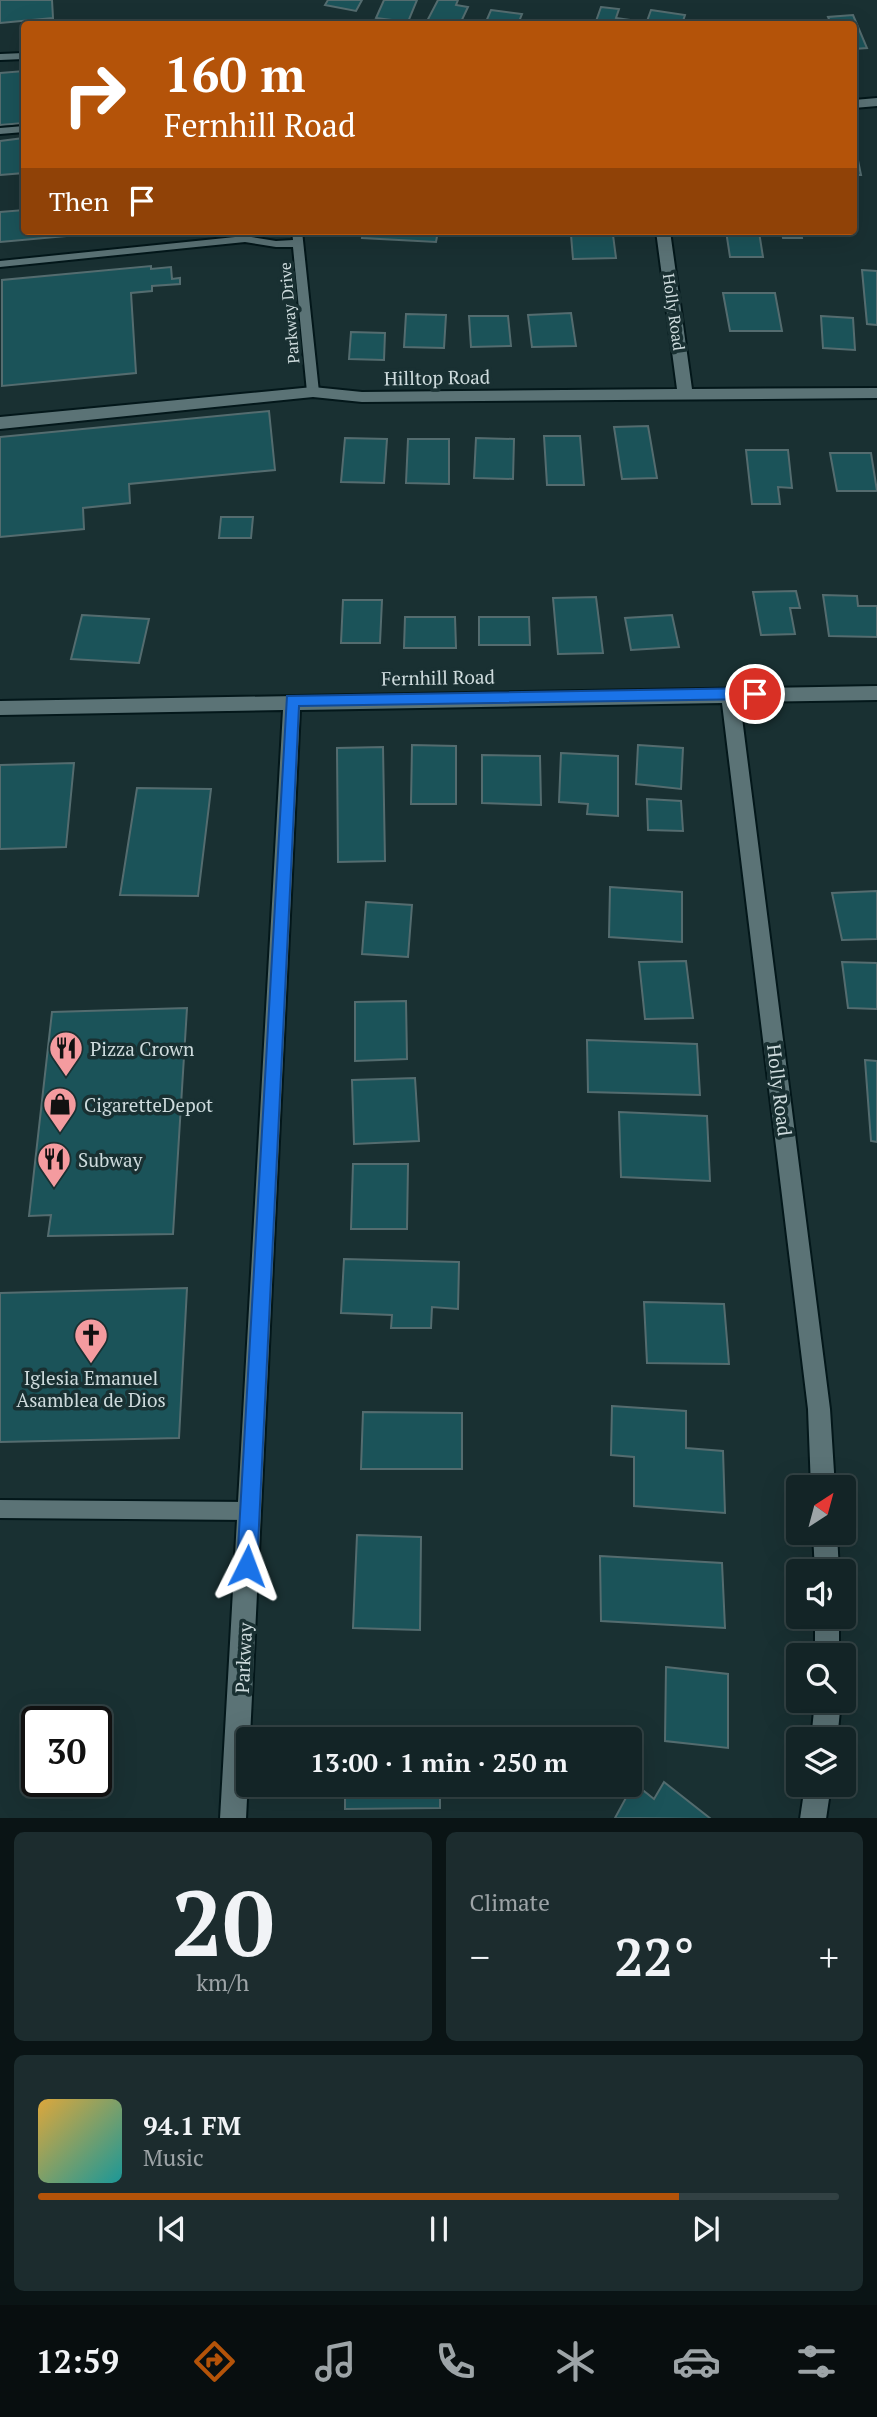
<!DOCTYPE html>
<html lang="en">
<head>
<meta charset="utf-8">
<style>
  :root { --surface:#132426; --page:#1c2c2e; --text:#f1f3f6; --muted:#9da4a7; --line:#324143; --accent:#b45309 }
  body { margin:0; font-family:"PT Serif",serif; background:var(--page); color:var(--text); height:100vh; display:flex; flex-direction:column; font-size:26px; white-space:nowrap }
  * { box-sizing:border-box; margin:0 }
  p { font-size:23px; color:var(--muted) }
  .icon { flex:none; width:38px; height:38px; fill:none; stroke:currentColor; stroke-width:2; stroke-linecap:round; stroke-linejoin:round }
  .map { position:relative; height:1818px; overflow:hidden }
  .panel { display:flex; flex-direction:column; gap:14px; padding:14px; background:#0a1415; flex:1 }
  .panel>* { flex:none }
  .guide { position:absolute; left:21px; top:21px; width:836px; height:214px; border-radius:7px; box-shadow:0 7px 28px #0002,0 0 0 2px var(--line); background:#b45309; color:#fff; overflow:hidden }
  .needle { width:46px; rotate:36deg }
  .controls { position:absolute; left:786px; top:1475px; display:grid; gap:14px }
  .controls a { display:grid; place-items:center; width:70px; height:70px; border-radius:7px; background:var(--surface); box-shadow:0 7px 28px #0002,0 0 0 2px var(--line); font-size:35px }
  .speed { position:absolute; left:21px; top:1706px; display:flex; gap:14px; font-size:35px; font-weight:700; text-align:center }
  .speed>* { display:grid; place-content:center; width:91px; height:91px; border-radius:50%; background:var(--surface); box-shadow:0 7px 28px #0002,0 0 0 2px var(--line); line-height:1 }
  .speed .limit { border:4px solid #111; border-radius:10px; background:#fff; color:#111 }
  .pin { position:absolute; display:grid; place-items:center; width:60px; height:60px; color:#fff; margin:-30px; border:4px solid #fff; border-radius:50%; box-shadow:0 2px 7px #0007 }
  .me { position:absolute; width:77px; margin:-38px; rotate:3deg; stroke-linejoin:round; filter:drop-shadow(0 0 5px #0008) }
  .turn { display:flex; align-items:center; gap:24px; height:147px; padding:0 28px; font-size:32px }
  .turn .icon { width:91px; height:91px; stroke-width:2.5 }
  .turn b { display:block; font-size:49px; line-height:60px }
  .then { display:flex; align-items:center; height:66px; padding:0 28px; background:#0003; gap:14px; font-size:26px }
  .big { font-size:52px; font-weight:600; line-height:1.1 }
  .panel .card { flex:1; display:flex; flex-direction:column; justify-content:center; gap:10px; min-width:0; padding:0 24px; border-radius:10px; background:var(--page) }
  .panel .dial { align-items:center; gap:0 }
  .dial b { font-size:91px; line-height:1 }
  .song { display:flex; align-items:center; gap:21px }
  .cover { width:84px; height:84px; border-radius:10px; background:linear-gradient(135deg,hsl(40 70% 55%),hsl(180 70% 35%)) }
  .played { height:7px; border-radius:4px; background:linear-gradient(90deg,var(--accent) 80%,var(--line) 80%) }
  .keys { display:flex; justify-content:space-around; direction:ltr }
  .heat { display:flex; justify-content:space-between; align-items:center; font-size:38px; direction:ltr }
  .panel .tiles { flex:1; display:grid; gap:14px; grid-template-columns:1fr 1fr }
  .card:last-child { grid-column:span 2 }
  .trip { position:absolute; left:236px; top:1727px; width:406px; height:70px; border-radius:7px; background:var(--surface); box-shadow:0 7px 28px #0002,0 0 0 2px var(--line); font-weight:600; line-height:70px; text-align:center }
  .dock { display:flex; height:112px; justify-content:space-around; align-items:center; background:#080e0f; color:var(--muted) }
  .dock .icon { width:49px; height:49px }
  .dock .current { color:var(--accent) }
  .dock b { font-size:32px; color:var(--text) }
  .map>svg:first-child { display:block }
  .building { fill:#1b5359; stroke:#546c6f; stroke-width:2 }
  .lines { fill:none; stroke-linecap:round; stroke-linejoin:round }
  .service-casing { stroke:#03171a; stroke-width:4 }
  .minor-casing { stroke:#03171a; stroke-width:4 }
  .service { fill:#5b7376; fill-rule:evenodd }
  .minor { fill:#5b7376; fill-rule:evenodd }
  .route { fill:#1a73e8; stroke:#114b97; stroke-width:2 }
  .labels { text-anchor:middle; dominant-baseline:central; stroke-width:7; stroke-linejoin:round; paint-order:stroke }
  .far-street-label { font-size:16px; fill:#cedbdd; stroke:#193032 }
  .street-label { font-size:19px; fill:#cedbdd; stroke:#193032 }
  .poi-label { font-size:19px; fill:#cedbdd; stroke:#193032; text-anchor:start }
</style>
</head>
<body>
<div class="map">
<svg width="877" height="1819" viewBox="0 0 877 1819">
  <rect width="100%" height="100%" fill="#193032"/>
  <!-- building -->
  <g class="building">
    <polygon points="0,0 52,0 53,18 0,23"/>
    <polygon points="328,0 362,0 356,11 325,5"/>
    <polygon points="384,0 417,0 408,22 376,18"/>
    <polygon points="438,0 458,0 456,5 468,7 460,24 426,23"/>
    <polygon points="601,7 619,9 616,18 631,20 630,24 595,24"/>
    <polygon points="491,10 522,14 518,24 485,24"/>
    <polygon points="651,10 685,15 682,24 646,24"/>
    <polygon points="853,15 867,48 854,49 854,24 831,24 828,17"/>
    <polygon points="24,71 24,123 0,125 0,73"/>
    <polygon points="24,138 24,173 0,175 0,141"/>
    <polygon points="854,141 861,175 854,175"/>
    <polygon points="24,210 24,231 111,232 0,242 0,212"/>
    <polygon points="363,231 438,231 436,242 362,238"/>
    <polygon points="726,231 801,231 802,238 783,238 782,232 759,232 763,257 730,257"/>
    <polygon points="571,235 613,235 616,258 573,259"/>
    <polygon points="151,266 151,269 171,267 172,279 180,278 180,284 152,286 152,291 131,293 136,373 2,386 2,280"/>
    <polygon points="862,270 877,271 877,325 867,324"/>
    <polygon points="723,293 775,293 782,331 730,331"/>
    <polygon points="571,313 576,346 532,347 528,315"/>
    <polygon points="406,314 446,315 444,348 404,347"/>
    <polygon points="469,316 508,316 511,346 471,347"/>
    <polygon points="821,316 853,318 855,350 823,348"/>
    <polygon points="351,332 385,333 384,360 349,359"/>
    <polygon points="269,411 275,470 129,484 130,503 83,508 84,529 0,537 0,437"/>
    <polygon points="648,426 657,478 622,479 614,427"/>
    <polygon points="544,436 580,436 584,485 547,485"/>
    <polygon points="345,438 387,439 384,483 341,482"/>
    <polygon points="476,438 514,439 513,479 474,478"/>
    <polygon points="408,439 449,439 449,484 406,483"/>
    <polygon points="746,450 788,450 792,488 778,487 780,504 752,504"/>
    <polygon points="830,453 871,453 877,491 837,491"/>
    <polygon points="221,517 253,517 251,538 219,538"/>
    <polygon points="796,591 800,608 790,608 795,634 761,635 753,592"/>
    <polygon points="823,595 857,596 858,606 877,606 877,637 829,636"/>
    <polygon points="596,597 603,653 558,654 553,598"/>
    <polygon points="343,600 382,600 380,643 341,643"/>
    <polygon points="82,615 149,619 139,663 71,659"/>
    <polygon points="672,615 679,647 631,650 625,618"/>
    <polygon points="405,617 455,617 456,648 404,648"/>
    <polygon points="479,617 529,617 530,645 479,645"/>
    <polygon points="412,745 456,746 456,804 411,804"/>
    <polygon points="638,745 683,748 681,789 636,784"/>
    <polygon points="383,747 385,861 338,862 337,748"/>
    <polygon points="561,753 618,756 618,816 587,814 588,804 559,802"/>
    <polygon points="482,755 540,756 541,805 482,803"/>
    <polygon points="74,763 66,847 0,849 0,765"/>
    <polygon points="137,788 211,789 198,896 120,895"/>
    <polygon points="647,799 681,801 683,831 648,830"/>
    <polygon points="610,887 682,892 682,942 609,937"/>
    <polygon points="877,891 877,939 842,940 832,893"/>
    <polygon points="366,902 412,905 408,957 362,954"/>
    <polygon points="686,961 693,1018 645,1019 639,962"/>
    <polygon points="842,962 877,963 877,1009 848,1008"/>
    <polygon points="406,1001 407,1059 355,1061 355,1002"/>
    <polygon points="187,1008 173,1234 48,1236 51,1215 29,1216 52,1012"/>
    <polygon points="587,1040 697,1044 700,1095 588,1092"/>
    <polygon points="865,1060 877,1061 877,1142 871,1141"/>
    <polygon points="415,1078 419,1141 354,1144 352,1080"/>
    <polygon points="619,1112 707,1116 710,1181 621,1177"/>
    <polygon points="353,1164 408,1164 407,1229 351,1229"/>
    <polygon points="344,1259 459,1262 458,1309 432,1307 431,1328 391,1328 392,1315 341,1313"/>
    <polygon points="187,1288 179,1438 0,1442 0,1293"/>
    <polygon points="644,1302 724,1304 729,1364 647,1363"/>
    <polygon points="612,1406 686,1411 686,1448 723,1451 725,1513 634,1506 634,1457 611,1455"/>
    <polygon points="363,1412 462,1413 462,1469 361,1469"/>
    <polygon points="357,1535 421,1537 420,1630 353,1628"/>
    <polygon points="600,1556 722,1563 725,1628 601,1621"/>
    <polygon points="666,1667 728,1674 728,1748 665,1741"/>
    <polygon points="347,1728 439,1729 439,1740 346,1740"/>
    <polygon points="664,1782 711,1819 615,1818 634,1783 654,1799"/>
    <polygon points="345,1785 440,1785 440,1808 345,1809"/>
  </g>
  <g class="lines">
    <!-- service casing -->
    <g class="service-casing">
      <g id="service">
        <polygon points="24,53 24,59 0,60 0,54"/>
        <polygon points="24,126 24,132 0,134 0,128"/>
        <polygon points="292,231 302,231 319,392 313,396 307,392 293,247 276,247 245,242 0,267 0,261 245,236 276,241 293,240"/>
        <polygon points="0,1500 250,1502 256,1505 259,1511 256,1517 250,1520 0,1518"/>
      </g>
    </g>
    <!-- minor casing -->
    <g class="minor-casing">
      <g id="minor">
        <polygon points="877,98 877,106 854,108 854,100"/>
        <polygon points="656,231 670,231 692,389 877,388 877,398 362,402 313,397 0,429 0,417 313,387 362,392 677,389"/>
        <polygon points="877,686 877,700 740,702 830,1409 835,1488 811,1488 808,1409 722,703 300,710 246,1819 220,1819 283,710 0,715 0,701"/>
        <polygon points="813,1533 837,1533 839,1572 815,1572"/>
        <rect x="815" y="1617" width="24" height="39"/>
        <polygon points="815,1701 841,1701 837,1740 811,1740"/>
        <polygon points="805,1785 831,1785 826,1819 800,1819"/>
      </g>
    </g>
    <!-- service -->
    <use href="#service" class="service"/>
    <!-- minor -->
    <use href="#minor" class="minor"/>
  </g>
  <!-- route -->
  <polygon class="route" points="755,688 762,694 755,699 299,706 257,1566 254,1573 247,1576 240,1573 237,1566 287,696"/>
  <!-- icons -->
  <defs>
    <g id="restaurant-pin" transform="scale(1.75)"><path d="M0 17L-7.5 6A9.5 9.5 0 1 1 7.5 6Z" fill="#f49b9f" stroke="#193032"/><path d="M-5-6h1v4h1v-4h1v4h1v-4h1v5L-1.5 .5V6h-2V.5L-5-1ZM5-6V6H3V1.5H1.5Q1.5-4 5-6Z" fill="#111"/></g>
    <g id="shop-pin" transform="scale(1.75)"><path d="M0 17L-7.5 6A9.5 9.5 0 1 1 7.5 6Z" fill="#f49b9f" stroke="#193032"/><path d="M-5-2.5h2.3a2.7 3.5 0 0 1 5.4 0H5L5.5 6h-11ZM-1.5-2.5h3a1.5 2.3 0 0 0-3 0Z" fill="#111"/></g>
    <g id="church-pin" transform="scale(1.75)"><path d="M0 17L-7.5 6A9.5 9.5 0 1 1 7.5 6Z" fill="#f49b9f" stroke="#193032"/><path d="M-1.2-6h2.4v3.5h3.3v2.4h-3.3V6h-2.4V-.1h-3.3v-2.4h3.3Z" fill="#111"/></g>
  </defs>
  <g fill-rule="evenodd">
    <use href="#restaurant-pin" x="66" y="1048"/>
    <use href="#shop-pin" x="60" y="1104"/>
    <use href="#restaurant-pin" x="54" y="1159"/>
    <use href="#church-pin" x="91" y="1335"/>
  </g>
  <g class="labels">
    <!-- far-street labels -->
    <g class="far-street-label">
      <text transform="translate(674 312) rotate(82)">Holly Road</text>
      <text transform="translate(289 313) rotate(-95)">Parkway Drive</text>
    </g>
    <!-- street labels -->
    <g class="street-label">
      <text transform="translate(437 377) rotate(-1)">Hilltop Road</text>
      <text transform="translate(438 677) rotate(-1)">Fernhill Road</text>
      <text transform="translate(780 1090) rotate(83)">Holly Road</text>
      <text transform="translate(243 1658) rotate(-87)">Parkway</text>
    </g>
    <!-- poi labels -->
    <g class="poi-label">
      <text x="90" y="1048">Pizza Crown</text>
      <text x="84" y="1104">CigaretteDepot</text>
      <text x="78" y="1159">Subway</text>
      <text x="91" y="1377" text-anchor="middle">Iglesia Emanuel<tspan x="91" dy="22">Asamblea de Dios</tspan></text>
    </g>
  </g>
</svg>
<div class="controls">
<a><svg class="needle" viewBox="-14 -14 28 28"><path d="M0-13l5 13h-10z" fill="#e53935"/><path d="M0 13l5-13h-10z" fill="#9da4a7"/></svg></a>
<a><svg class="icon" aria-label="sound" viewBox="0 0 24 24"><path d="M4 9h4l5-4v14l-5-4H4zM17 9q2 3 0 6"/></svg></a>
<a><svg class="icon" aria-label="search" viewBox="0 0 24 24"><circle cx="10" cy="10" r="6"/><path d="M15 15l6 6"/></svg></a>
<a><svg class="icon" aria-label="layers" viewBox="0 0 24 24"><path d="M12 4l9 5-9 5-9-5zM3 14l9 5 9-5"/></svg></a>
</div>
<div class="speed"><div class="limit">30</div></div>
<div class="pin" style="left:755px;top:694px;background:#d93025"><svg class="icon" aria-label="arrive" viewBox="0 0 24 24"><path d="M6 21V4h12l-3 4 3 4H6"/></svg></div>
<svg class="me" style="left:247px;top:1566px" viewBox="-20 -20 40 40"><path d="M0-17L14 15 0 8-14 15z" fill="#1a73e8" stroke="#fff" stroke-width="4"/></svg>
<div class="trip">13:00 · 1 min · 250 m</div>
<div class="guide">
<div class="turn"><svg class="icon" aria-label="right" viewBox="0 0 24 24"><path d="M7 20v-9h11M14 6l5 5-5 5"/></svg><div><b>160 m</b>Fernhill Road</div></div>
<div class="then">Then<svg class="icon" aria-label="arrive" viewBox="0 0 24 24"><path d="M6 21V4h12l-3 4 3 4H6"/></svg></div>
</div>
</div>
<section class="panel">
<div class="tiles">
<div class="card dial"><b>20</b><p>km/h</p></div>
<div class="card"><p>Climate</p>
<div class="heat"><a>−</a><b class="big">22°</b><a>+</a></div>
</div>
<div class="card">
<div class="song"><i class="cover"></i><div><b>94.1 FM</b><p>Music</p></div></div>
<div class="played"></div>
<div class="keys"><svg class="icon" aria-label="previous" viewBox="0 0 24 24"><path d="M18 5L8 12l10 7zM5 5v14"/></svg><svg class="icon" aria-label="pause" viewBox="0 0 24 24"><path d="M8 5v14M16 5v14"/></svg><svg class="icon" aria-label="next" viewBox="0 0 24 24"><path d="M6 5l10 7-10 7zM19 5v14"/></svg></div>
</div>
</div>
</section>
<nav class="dock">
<b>12:59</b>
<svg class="icon current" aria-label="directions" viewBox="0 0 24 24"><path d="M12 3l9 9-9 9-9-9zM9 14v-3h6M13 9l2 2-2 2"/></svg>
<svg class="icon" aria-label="music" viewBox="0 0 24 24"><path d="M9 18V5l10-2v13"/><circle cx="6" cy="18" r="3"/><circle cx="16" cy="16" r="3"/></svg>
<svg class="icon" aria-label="phone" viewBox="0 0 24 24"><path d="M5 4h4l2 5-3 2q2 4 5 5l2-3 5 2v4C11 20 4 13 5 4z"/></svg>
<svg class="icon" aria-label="climate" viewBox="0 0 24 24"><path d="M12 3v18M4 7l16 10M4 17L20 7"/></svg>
<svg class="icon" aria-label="car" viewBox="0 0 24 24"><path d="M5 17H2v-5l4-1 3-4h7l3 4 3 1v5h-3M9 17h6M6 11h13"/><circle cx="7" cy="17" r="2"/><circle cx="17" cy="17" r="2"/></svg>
<svg class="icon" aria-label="filters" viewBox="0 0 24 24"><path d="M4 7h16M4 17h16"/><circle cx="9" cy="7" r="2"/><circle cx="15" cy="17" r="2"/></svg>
</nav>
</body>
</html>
